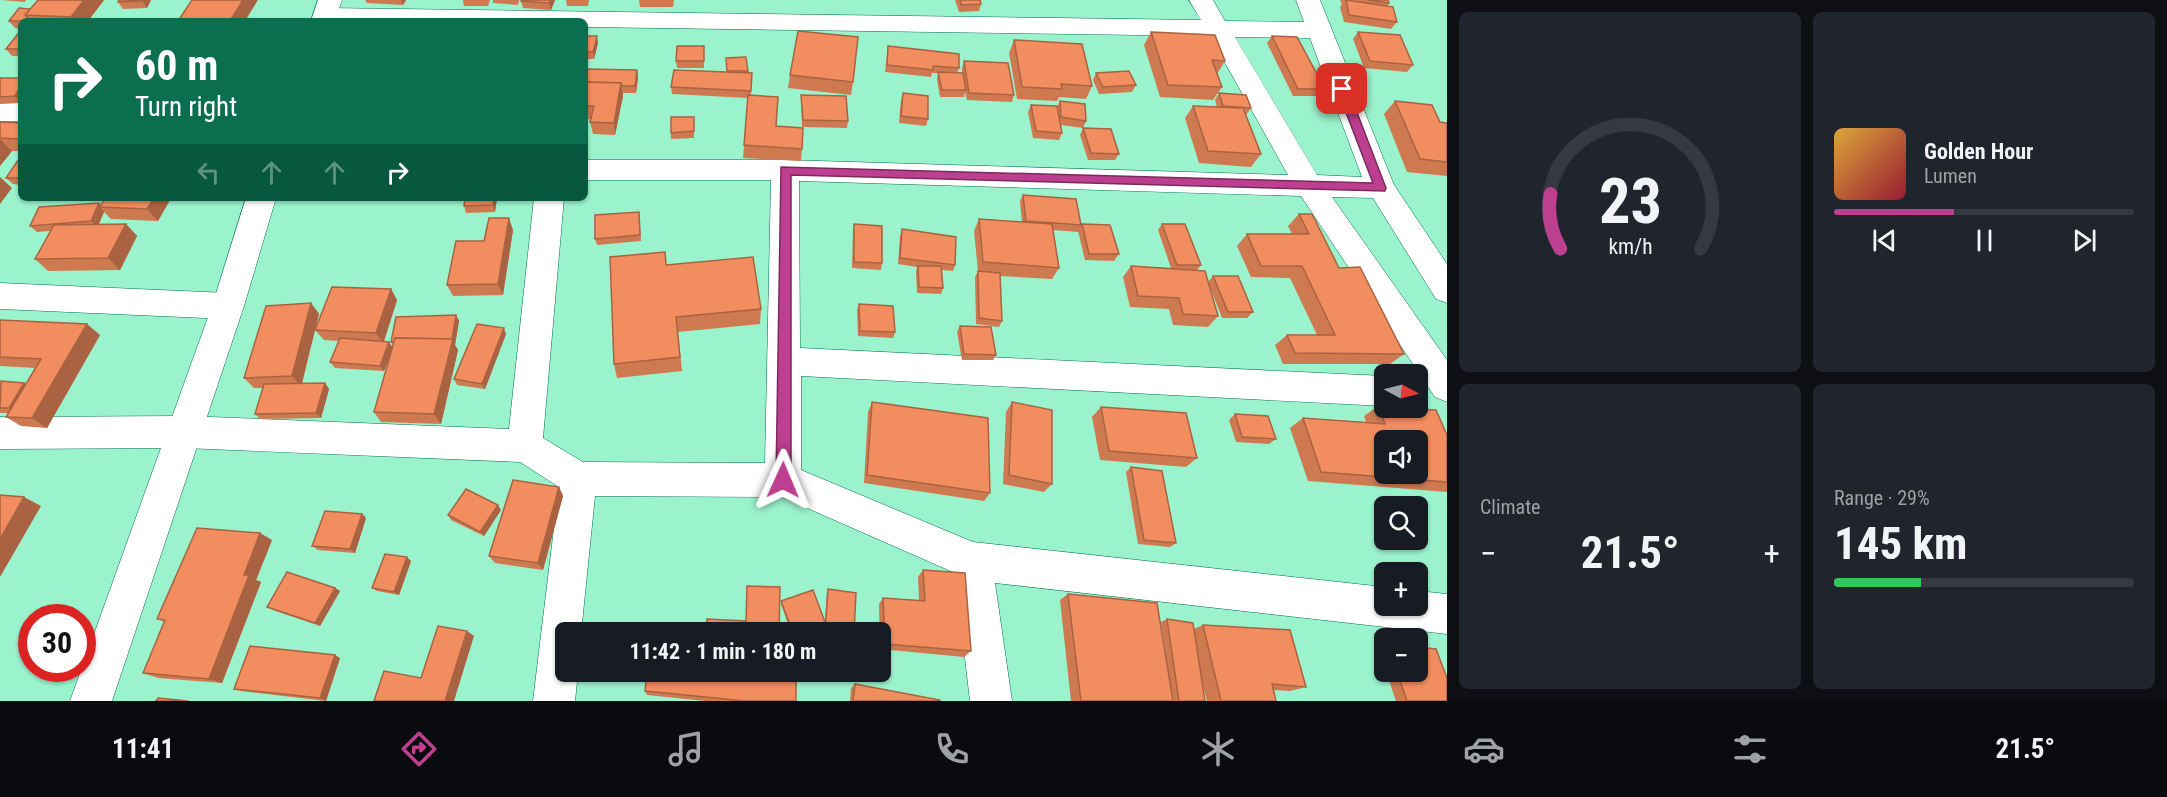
<!DOCTYPE html>
<html lang="en">
<head>
<meta charset="utf-8">
<style>
  :root { --surface:#171b24; --page:#20242c; --text:#f1f3f6; --muted:#9ea1a6; --line:#363941; --accent:#bd4090 }
  body { margin:0; font-family:"Roboto Condensed",sans-serif; background:var(--page); color:var(--text); height:100vh; display:flex; flex-direction:column; font-size:22px; white-space:nowrap }
  * { box-sizing:border-box; margin:0 }
  p { font-size:20px; color:var(--muted) }
  .icon { flex:none; width:33px; height:33px; fill:none; stroke:currentColor; stroke-width:2; stroke-linecap:round; stroke-linejoin:round }
  .map { position:relative; flex:1; overflow:hidden }
  .details { display:flex; flex-direction:column; gap:12px; padding:12px; background:#0d0f14; width:720px }
  .details>* { flex:none }
  .banner { position:absolute; left:18px; top:18px; width:570px; height:183px; border-radius:9px; box-shadow:0 2px 4px #0004; background:#0b6e4f; color:#fff; overflow:hidden }
  .needle { width:39px; rotate:97deg }
  .buttons { position:absolute; left:1374px; top:364px; display:grid; gap:12px }
  .buttons a { display:grid; place-items:center; width:54px; height:54px; border-radius:9px; background:var(--surface); box-shadow:0 2px 4px #0004; font-size:30px }
  .speed { position:absolute; left:18px; top:604px; display:flex; gap:12px; font-size:30px; font-weight:700; text-align:center }
  .speed>* { display:grid; place-content:center; width:78px; height:78px; border-radius:50%; background:var(--surface); box-shadow:0 2px 4px #0004; line-height:1 }
  .speed .limit { border:9px solid #d22; background:#fff; color:#111 }
  .pin { position:absolute; display:grid; place-items:center; width:51px; height:51px; color:#fff; margin:-26px; border-radius:12px; box-shadow:0 3px 9px #0006 }
  .me { position:absolute; width:66px; margin:-33px; rotate:1deg; stroke-linejoin:round; filter:drop-shadow(0 0 4px #0008) }
  .turn { display:flex; align-items:center; gap:21px; height:126px; padding:0 18px; font-size:27px }
  .turn .icon { width:78px; height:78px; stroke-width:2.5 }
  .turn b { display:block; font-size:42px; line-height:51px }
  .lanes { display:flex; align-items:center; height:57px; padding:0 18px; background:#0003; justify-content:center; gap:30px; direction:ltr }
  .lanes .off { opacity:.35 }
  .big { font-size:45px; font-weight:700; line-height:1.1 }
  .details .widget { flex:1; display:flex; flex-direction:column; justify-content:center; gap:9px; min-width:0; padding:0 21px; border-radius:9px; background:var(--page) }
  .details .dial { align-items:center; gap:0 }
  .dial svg { height:156px; overflow:visible; fill:none; stroke:var(--line); stroke-width:7; stroke-linecap:round; text-anchor:middle }
  .dial text { fill:var(--text); stroke:none }
  .song { display:flex; align-items:center; gap:18px }
  .cover { width:72px; height:72px; border-radius:9px; background:linear-gradient(135deg,hsl(40 70% 55%),hsl(350 70% 35%)) }
  .played { height:6px; border-radius:3px; background:linear-gradient(90deg,var(--accent) 40%,var(--line) 40%) }
  .keys { display:flex; justify-content:space-around; direction:ltr }
  .heat { display:flex; justify-content:space-between; align-items:center; font-size:33px; direction:ltr }
  .charge { height:9px; border-radius:4px; background:linear-gradient(90deg,#34c759 29%,var(--line) 0) }
  .details .tiles { flex:1; display:grid; gap:12px; grid-template-columns:repeat(2,1fr) }
  .trip { position:absolute; left:555px; top:622px; width:336px; height:60px; border-radius:9px; background:var(--surface); box-shadow:0 2px 4px #0004; font-weight:700; line-height:60px; text-align:center }
  .dock { display:flex; height:96px; justify-content:space-around; align-items:center; background:#090b0e; color:var(--muted) }
  .dock .icon { width:42px; height:42px }
  .dock .current { color:var(--accent) }
  .dock b { font-size:27px; color:var(--text) }
  main { display:flex; flex:1; min-height:0 }
  .map>svg:first-child { display:block }
  .lines { fill:none; stroke-linecap:round; stroke-linejoin:round }
  .minor-casing { stroke:#006e4e; stroke-width:1 }
  .tertiary-casing { stroke:#006e4e; stroke-width:1 }
  .minor { fill:#fff; fill-rule:evenodd }
  .tertiary { fill:#fff; fill-rule:evenodd }
  .wall { fill:#cf7951 }
  .shaded-wall { fill:#a96342 }
  .building { fill:#f18d5e; stroke:#a96342; stroke-width:1.5; fill-rule:evenodd }
  .route { fill:#bd4090; stroke:#7b2a5e; stroke-width:1.5 }
</style>
</head>
<body>
<main>
<div class="map">
<svg width="1447" height="701" viewBox="0 0 1447 701">
  <rect width="100%" height="100%" fill="#9bf3cd"/>
  <g class="lines">
    <!-- minor casing -->
    <g class="minor-casing">
      <g id="minor">
        <path d="M1189 0H1213L1225 21 1304 22 1296 0H1320L1394 185 1447 264V303L1436 299 1373 198 1332 197 1447 360V402L1435 397 1301 196 799 181 800 348 1384 376V406L801 376V470L973 542 1384 587V606H1418V591L1447 594V634L995 583 1012 701H970L955 573 782 497 595 496 581 633H566V672H578L575 701H533L559 487 520 462 185 448 0 449V417L185 416 509 429 534 198H564L543 438 583 462 765 463 771 180H585V160H785L1288 175 1210 36 585 27V21H316L313 16 316 11 325 8 1201 20ZM1235 37 1310 38 1362 177 1317 175Z"/>
        <rect x="0" y="103" width="21" height="18"/>
        <polygon points="0,283 228,293 239,297 244,306 239,315 228,319 0,309"/>
      </g>
    </g>
    <!-- tertiary casing -->
    <g class="tertiary-casing">
      <g id="tertiary">
        <polygon points="318,0 342,0 335,21 311,21"/>
        <polygon points="246,198 276,198 244,306 112,701 70,701 212,306"/>
      </g>
    </g>
    <!-- minor -->
    <use href="#minor" class="minor"/>
    <!-- tertiary -->
    <use href="#tertiary" class="tertiary"/>
  </g>
  <!-- wall -->
  <g class="wall">
    <polygon points="1,0 26,0 25,2"/>
    <polygon points="104,0 88,21 21,21 21,29 15,28 9,21 30,9"/>
    <polygon points="151,0 147,8 123,9 118,2"/>
    <polygon points="365,0 406,0 403,5 367,3"/>
    <polygon points="463,0 490,0 488,6 464,6"/>
    <polygon points="493,0 519,0 518,5 493,3"/>
    <polygon points="555,0 551,10 523,8 521,1"/>
    <polygon points="566,0 589,0 588,6 567,6"/>
    <polygon points="639,0 674,0 673,7 640,7"/>
    <polygon points="955,0 980,0 981,4 979,11 959,12"/>
    <polygon points="1340,0 1388,0 1389,3 1387,6 1397,22 1391,29 1344,22 1340,7 1342,4"/>
    <polygon points="21,30 21,56 12,56 6,49"/>
    <polygon points="1151,32 1225,61 1217,74 1222,87 1213,100 1160,97 1144,45"/>
    <polygon points="1358,32 1413,65 1407,72 1364,68 1353,39"/>
    <polygon points="585,36 598,43 594,59 585,59"/>
    <polygon points="1272,36 1325,89 1319,96 1293,96 1267,43"/>
    <polygon points="1014,40 1092,86 1086,99 1059,97 1057,101 1017,99 1009,53"/>
    <polygon points="704,46 704,68 677,68 676,61"/>
    <polygon points="888,46 959,68 957,73 962,73 962,68 964,61 1014,95 1012,102 967,100 965,92 964,97 940,97 937,79 938,73 932,73 931,77 885,72"/>
    <polygon points="726,58 748,71 748,73 752,73 751,95 776,126 802,149 801,161 743,158 748,98 672,94 671,87 727,72"/>
    <polygon points="637,70 638,77 636,93 623,93 623,96 615,135 593,134 590,122 591,119 585,119 585,82"/>
    <polygon points="1096,73 1136,85 1132,92 1099,94 1093,80"/>
    <polygon points="790,75 853,82 851,95 788,88"/>
    <polygon points="0,78 21,78 21,103 0,104"/>
    <polygon points="903,93 928,119 926,126 899,123 901,100"/>
    <polygon points="1219,93 1251,108 1246,115 1261,154 1251,167 1199,163 1185,118 1193,106 1217,107 1215,100"/>
    <polygon points="801,95 848,121 847,128 802,127 801,102"/>
    <polygon points="1060,101 1086,121 1083,128 1061,125 1062,133 1059,140 1033,138 1028,112 1031,105 1057,107"/>
    <polygon points="1395,101 1440,122 1447,123 1447,176 1407,172 1384,114"/>
    <polygon points="694,117 694,138 671,139 671,133"/>
    <polygon points="0,122 21,123 21,151 12,151 0,166"/>
    <polygon points="1083,128 1119,154 1115,160 1088,160 1080,135"/>
    <polygon points="21,156 21,185 13,184 6,178"/>
    <polygon points="1023,195 1081,225 1082,224 1119,254 1114,261 1085,260 1078,231 1078,232 1053,230 1059,268 1052,279 1000,276 1002,321 999,327 976,324 975,277 978,271 974,231 979,219 1022,222 1020,201"/>
    <polygon points="171,198 158,221 111,219 104,212 99,224 126,224 137,236 120,270 48,271 35,259 50,231 37,232 30,226 99,203 101,205"/>
    <polygon points="465,198 497,198 495,212 466,213 464,206"/>
    <polygon points="639,212 641,241 597,245 595,239"/>
    <polygon points="1299,214 1404,354 1390,364 1283,364 1275,345 1287,335 1317,335 1290,278 1251,277 1237,246 1247,234 1292,234 1288,226"/>
    <polygon points="854,224 882,263 881,270 852,268 853,230"/>
    <polygon points="1162,224 1201,265 1197,270 1208,282 1213,276 1253,312 1247,318 1222,318 1210,287 1218,316 1208,327 1173,325 1169,309 1130,307 1123,277 1131,266 1171,268 1158,230"/>
    <polygon points="902,229 955,265 953,271 942,270 943,288 941,294 917,293 916,272 917,267 898,264 900,236"/>
    <polygon points="513,230 503,295 453,296 447,285"/>
    <polygon points="666,265 761,309 760,324 678,332 682,371 617,378 614,364"/>
    <polygon points="391,289 397,300 384,342 393,347 393,345 391,342 456,315 459,321 455,345 458,350 441,424 381,422 374,412 389,358 384,371 335,368 330,362 339,341 324,340 315,330 302,384 325,383 329,389 321,418 260,419 255,414 263,388 254,388 244,378 311,303 319,314 315,329"/>
    <polygon points="859,304 895,332 893,338 858,336 857,310"/>
    <polygon points="0,320 100,335 47,428 21,426 6,417 8,413 0,413 0,382 24,383 26,384 35,368 0,366"/>
    <polygon points="960,326 996,355 993,360 962,360 957,332"/>
    <polygon points="506,334 485,389 457,385 454,379"/>
    <polygon points="872,402 990,493 984,501 864,483 868,412"/>
    <polygon points="1012,402 1052,484 1044,492 1003,484 1006,412"/>
    <polygon points="1378,406 1447,435 1447,492 1308,481 1290,428 1303,418 1366,422 1364,416"/>
    <polygon points="1101,407 1197,458 1186,467 1100,460 1092,417"/>
    <polygon points="1235,414 1276,439 1269,444 1236,442 1229,420"/>
    <polygon points="1131,467 1176,543 1170,547 1138,544 1126,472"/>
    <polygon points="559,487 563,496 543,570 495,563 489,556"/>
    <polygon points="501,510 484,536 451,520 448,515"/>
    <polygon points="362,514 366,518 355,553 318,550 312,546"/>
    <polygon points="272,540 256,580 261,582 222,683 158,678 143,673 165,622 157,619"/>
    <polygon points="411,561 399,595 377,591 372,588"/>
    <polygon points="923,570 971,651 964,657 880,649 879,604 883,598 919,600 918,577"/>
    <polygon points="335,588 340,591 320,626 273,610 267,607"/>
    <polygon points="828,589 854,633 824,633 827,592"/>
    <polygon points="1068,594 1166,655 1161,622 1167,619 1194,629 1203,625 1306,687 1290,691 1273,690 1276,701 1207,701 1201,677 1205,701 1071,701 1060,600"/>
    <polygon points="781,601 823,626 807,632 818,633 791,633 781,604"/>
    <polygon points="1384,644 1384,667 1378,647"/>
    <polygon points="340,658 326,701 241,691 234,689"/>
    <polygon points="1386,672 1418,672 1447,701 1396,701"/>
    <polygon points="855,684 940,701 850,701 851,688"/>
    <polygon points="645,691 796,701 705,701 647,695"/>
  </g>
  <!-- shaded-wall -->
  <g class="shaded-wall">
    <polygon points="84,0 104,0 88,21 74,21 71,17"/>
    <polygon points="142,0 151,0 147,8 142,1"/>
    <polygon points="243,0 258,0 245,21 230,21"/>
    <polygon points="401,0 406,0 403,5"/>
    <polygon points="551,0 555,0 551,10 549,3"/>
    <polygon points="597,36 598,43 594,59 593,52"/>
    <polygon points="637,70 638,77 636,93 635,86"/>
    <polygon points="621,83 623,96 615,135 614,123"/>
    <polygon points="21,86 21,102 15,96"/>
    <polygon points="0,139 12,151 0,166"/>
    <polygon points="586,147 587,154 585,165 585,152"/>
    <polygon points="0,177 12,188 0,204"/>
    <polygon points="154,198 171,198 158,221 147,209"/>
    <polygon points="494,198 497,198 495,212 493,205"/>
    <polygon points="99,203 103,207 100,207 104,212 97,228 91,221"/>
    <polygon points="509,218 513,230 503,295 498,284"/>
    <polygon points="126,224 137,236 120,270 108,258"/>
    <polygon points="391,289 397,300 383,343 376,333"/>
    <polygon points="311,303 319,314 301,386 292,376"/>
    <polygon points="456,315 459,321 455,345 458,350 441,424 434,414"/>
    <polygon points="87,324 100,335 47,428 32,418"/>
    <polygon points="504,328 506,334 485,389 482,384"/>
    <polygon points="389,342 393,348 384,371 380,366"/>
    <polygon points="24,383 33,388 17,414 9,408"/>
    <polygon points="325,383 329,389 321,418 316,413"/>
    <polygon points="559,487 563,496 543,570 538,563"/>
    <polygon points="24,497 41,506 0,577 0,539"/>
    <polygon points="498,505 501,510 484,536 480,532"/>
    <polygon points="362,514 366,518 355,553 350,549"/>
    <polygon points="260,533 272,540 256,580 261,582 222,683 209,679 244,575"/>
    <polygon points="407,557 411,561 399,595 394,592"/>
    <polygon points="335,588 340,591 320,626 315,623"/>
    <polygon points="825,622 823,626 802,633 802,631 801,633 795,633"/>
    <polygon points="467,631 474,636 454,701 445,701"/>
    <polygon points="335,655 340,658 326,701 320,698"/>
  </g>
  <!-- building -->
  <g class="building">
    <polygon points="38,0 84,0 71,17 25,15"/>
    <polygon points="119,0 142,0 142,1 118,2"/>
    <polygon points="192,0 243,0 230,21 178,21"/>
    <polygon points="522,0 551,0 549,3 521,1"/>
    <polygon points="960,0 980,0 981,4 961,5"/>
    <polygon points="1346,0 1393,7 1397,22 1349,15"/>
    <polygon points="1368,0 1388,0 1389,3"/>
    <polygon points="19,8 30,9 25,15 29,19 27,21 9,21"/>
    <polygon points="21,30 21,49 6,49"/>
    <polygon points="798,31 858,37 853,82 790,75"/>
    <polygon points="1151,32 1215,35 1225,61 1212,60 1222,87 1168,85"/>
    <polygon points="1358,32 1400,35 1413,65 1370,61"/>
    <polygon points="585,36 597,36 593,52 585,52"/>
    <polygon points="1272,36 1297,37 1325,89 1298,89"/>
    <polygon points="1014,40 1082,44 1092,86 1061,84 1062,89 1022,87"/>
    <polygon points="677,46 704,46 704,61 676,61"/>
    <polygon points="888,46 959,54 959,68 933,66 933,70 887,65"/>
    <polygon points="746,57 748,71 727,71 726,58"/>
    <polygon points="964,61 1008,63 1014,95 969,93"/>
    <polygon points="587,69 637,70 635,86 622,86 621,83 585,82"/>
    <polygon points="674,70 752,73 751,91 671,87"/>
    <polygon points="1129,71 1136,85 1103,87 1096,73"/>
    <polygon points="938,72 963,73 966,90 942,90"/>
    <polygon points="0,78 21,78 21,86 15,96 0,97"/>
    <polygon points="585,82 621,83 614,123 590,122 594,106 585,106"/>
    <polygon points="903,93 928,96 928,119 901,116"/>
    <polygon points="1219,93 1246,95 1251,108 1223,106"/>
    <polygon points="748,95 778,97 776,126 803,128 802,149 744,145"/>
    <polygon points="801,95 846,96 848,121 803,120"/>
    <polygon points="1060,101 1085,104 1086,121 1061,117"/>
    <polygon points="1395,101 1432,105 1440,122 1447,123 1447,162 1420,159"/>
    <polygon points="1031,105 1057,106 1062,133 1036,131"/>
    <polygon points="1193,106 1243,108 1261,154 1208,151"/>
    <polygon points="671,117 694,117 694,131 671,133"/>
    <polygon points="0,122 21,123 21,139 0,138"/>
    <polygon points="1083,128 1111,129 1119,154 1091,153"/>
    <polygon points="21,156 21,178 6,178"/>
    <polygon points="1023,195 1076,199 1081,225 1026,221"/>
    <polygon points="105,198 154,198 147,209 100,207"/>
    <polygon points="465,198 494,198 493,205 464,206"/>
    <polygon points="99,203 91,221 30,226 39,207"/>
    <polygon points="639,212 640,235 595,239 595,215"/>
    <polygon points="1299,214 1312,214 1339,268 1360,267 1404,354 1295,353 1287,335 1335,335 1302,266 1261,266 1247,234 1309,234"/>
    <polygon points="489,218 509,218 498,284 447,285 456,241 484,241"/>
    <polygon points="979,219 1052,224 1059,268 983,262"/>
    <polygon points="126,224 108,258 35,259 54,225"/>
    <polygon points="854,224 882,226 882,263 854,262"/>
    <polygon points="1082,224 1110,225 1119,254 1089,254"/>
    <polygon points="1162,224 1185,224 1201,265 1177,265"/>
    <polygon points="902,229 956,237 955,265 900,258"/>
    <polygon points="665,252 666,265 753,257 761,309 676,317 680,357 614,364 610,257"/>
    <polygon points="918,266 941,266 943,288 919,287"/>
    <polygon points="1131,266 1205,271 1218,316 1183,314 1179,298 1138,296"/>
    <polygon points="978,271 1000,273 1002,321 979,318"/>
    <polygon points="1213,276 1238,276 1253,312 1228,312"/>
    <polygon points="332,287 391,289 376,333 315,330"/>
    <polygon points="311,303 292,376 244,378 266,306"/>
    <polygon points="859,304 893,306 895,332 860,331"/>
    <polygon points="456,315 452,339 395,338 394,342 391,342 396,317"/>
    <polygon points="0,320 87,324 32,418 6,417 41,359 0,357"/>
    <polygon points="477,324 504,328 482,384 454,379"/>
    <polygon points="960,326 991,327 996,355 964,354"/>
    <polygon points="340,338 389,342 380,366 330,362"/>
    <polygon points="395,338 453,339 434,414 374,412"/>
    <polygon points="1,381 24,383 9,408 0,408"/>
    <polygon points="325,383 316,413 255,414 264,384"/>
    <polygon points="872,402 988,418 990,493 867,475"/>
    <polygon points="1012,402 1052,410 1052,484 1009,475"/>
    <path d="M1378 406 1384 407V408H1401L1436 410 1447 435V482L1321 472 1303 418 1385 424ZM1384 441H1418V474H1384Z"/>
    <polygon points="1101,407 1186,413 1197,458 1109,451"/>
    <polygon points="1235,414 1268,416 1276,439 1242,437"/>
    <polygon points="1131,467 1162,471 1176,543 1144,540"/>
    <polygon points="513,480 559,487 538,563 489,556"/>
    <polygon points="466,489 498,505 480,532 448,515"/>
    <polygon points="0,495 24,497 0,539"/>
    <polygon points="325,511 362,514 350,549 312,546"/>
    <polygon points="197,528 260,533 244,575 249,575 209,679 143,673 165,620 157,619"/>
    <polygon points="385,554 407,557 394,592 372,588"/>
    <polygon points="923,570 965,573 971,651 885,644 883,598 925,601"/>
    <polygon points="287,572 335,588 315,623 267,607"/>
    <polygon points="747,586 780,587 779,633 706,633 707,619 746,621"/>
    <polygon points="828,589 856,593 854,633 825,633"/>
    <polygon points="813,590 825,622 793,633 781,601"/>
    <polygon points="1068,594 1157,603 1173,701 1081,701"/>
    <polygon points="1167,619 1193,623 1205,701 1179,701"/>
    <polygon points="1203,625 1290,630 1306,687 1272,684 1276,701 1221,701"/>
    <polygon points="438,626 467,631 445,701 374,701 384,671 421,678"/>
    <polygon points="802,631 818,633 802,633"/>
    <polygon points="250,646 335,655 320,698 234,689"/>
    <polygon points="1418,647 1436,649 1447,678 1447,701 1407,701 1397,672 1418,672"/>
    <polygon points="647,672 796,672 796,701 746,701 645,691"/>
    <polygon points="855,684 940,700 940,701 853,701"/>
    <polygon points="158,698 188,701 156,701"/>
  </g>
  <!-- route -->
  <polygon class="route" points="1342,86 1348,89 1386,188 1385,191 791,175 791,480 789,485 783,487 778,485 776,480 781,167 1373,183 1337,89"/>
</svg>
<div class="buttons">
<a><svg class="needle" viewBox="-14 -14 28 28"><path d="M0-13l5 13h-10z" fill="#e53935"/><path d="M0 13l5-13h-10z" fill="#9ea1a6"/></svg></a>
<a><svg class="icon" aria-label="sound" viewBox="0 0 24 24"><path d="M4 9h4l5-4v14l-5-4H4zM17 9q2 3 0 6"/></svg></a>
<a><svg class="icon" aria-label="search" viewBox="0 0 24 24"><circle cx="10" cy="10" r="6"/><path d="M15 15l6 6"/></svg></a>
<a>+</a>
<a>−</a>
</div>
<div class="speed"><div class="limit">30</div></div>
<div class="pin" style="left:1342px;top:89px;background:#d93025"><svg class="icon" aria-label="arrive" viewBox="0 0 24 24"><path d="M6 21V4h12l-3 4 3 4H6"/></svg></div>
<svg class="me" style="left:783px;top:480px" viewBox="-20 -20 40 40"><path d="M0-17L14 15 0 8-14 15z" fill="#bd4090" stroke="#fff" stroke-width="4"/></svg>
<div class="trip">11:42 · 1 min · 180 m</div>
<div class="banner">
<div class="turn"><svg class="icon" aria-label="right" viewBox="0 0 24 24"><path d="M7 20v-9h11M14 6l5 5-5 5"/></svg><div><b>60 m</b>Turn right</div></div>
<div class="lanes"><svg class="icon off" aria-label="left" viewBox="0 0 24 24"><path d="M17 20v-9H6M10 6l-5 5 5 5"/></svg><svg class="icon off" aria-label="ahead" viewBox="0 0 24 24"><path d="M12 20V5M6 11l6-6 6 6"/></svg><svg class="icon off" aria-label="ahead" viewBox="0 0 24 24"><path d="M12 20V5M6 11l6-6 6 6"/></svg><svg class="icon" aria-label="right" viewBox="0 0 24 24"><path d="M7 20v-9h11M14 6l5 5-5 5"/></svg></div>
</div>
</div>
<section class="details">
<div class="tiles">
<div class="widget dial"><svg viewBox="0 0 100 80">
<path d="M14 69A42 42 0 1 1 86 69"/>
<path d="M14 69A42 42 0 0 1 9 41" stroke="#bd4090"/>
<text x="50" y="56" font-size="32" font-weight="700">23</text>
<text x="50" y="72" font-size="11">km/h</text>
</svg></div>
<div class="widget">
<div class="song"><i class="cover"></i><div><b>Golden Hour</b><p>Lumen</p></div></div>
<div class="played"></div>
<div class="keys"><svg class="icon" aria-label="previous" viewBox="0 0 24 24"><path d="M18 5L8 12l10 7zM5 5v14"/></svg><svg class="icon" aria-label="pause" viewBox="0 0 24 24"><path d="M8 5v14M16 5v14"/></svg><svg class="icon" aria-label="next" viewBox="0 0 24 24"><path d="M6 5l10 7-10 7zM19 5v14"/></svg></div>
</div>
<div class="widget"><p>Climate</p>
<div class="heat"><a>−</a><b class="big">21.5°</b><a>+</a></div>
</div>
<div class="widget"><p>Range · 29%</p><b class="big">145 km</b><div class="charge"></div></div>
</div>
</section>
</main>
<nav class="dock">
<b>11:41</b>
<svg class="icon current" aria-label="directions" viewBox="0 0 24 24"><path d="M12 3l9 9-9 9-9-9zM9 14v-3h6M13 9l2 2-2 2"/></svg>
<svg class="icon" aria-label="music" viewBox="0 0 24 24"><path d="M9 18V5l10-2v13"/><circle cx="6" cy="18" r="3"/><circle cx="16" cy="16" r="3"/></svg>
<svg class="icon" aria-label="phone" viewBox="0 0 24 24"><path d="M5 4h4l2 5-3 2q2 4 5 5l2-3 5 2v4C11 20 4 13 5 4z"/></svg>
<svg class="icon" aria-label="climate" viewBox="0 0 24 24"><path d="M12 3v18M4 7l16 10M4 17L20 7"/></svg>
<svg class="icon" aria-label="car" viewBox="0 0 24 24"><path d="M5 17H2v-5l4-1 3-4h7l3 4 3 1v5h-3M9 17h6M6 11h13"/><circle cx="7" cy="17" r="2"/><circle cx="17" cy="17" r="2"/></svg>
<svg class="icon" aria-label="filters" viewBox="0 0 24 24"><path d="M4 7h16M4 17h16"/><circle cx="9" cy="7" r="2"/><circle cx="15" cy="17" r="2"/></svg>
<b>21.5°</b>
</nav>
</body>
</html>
